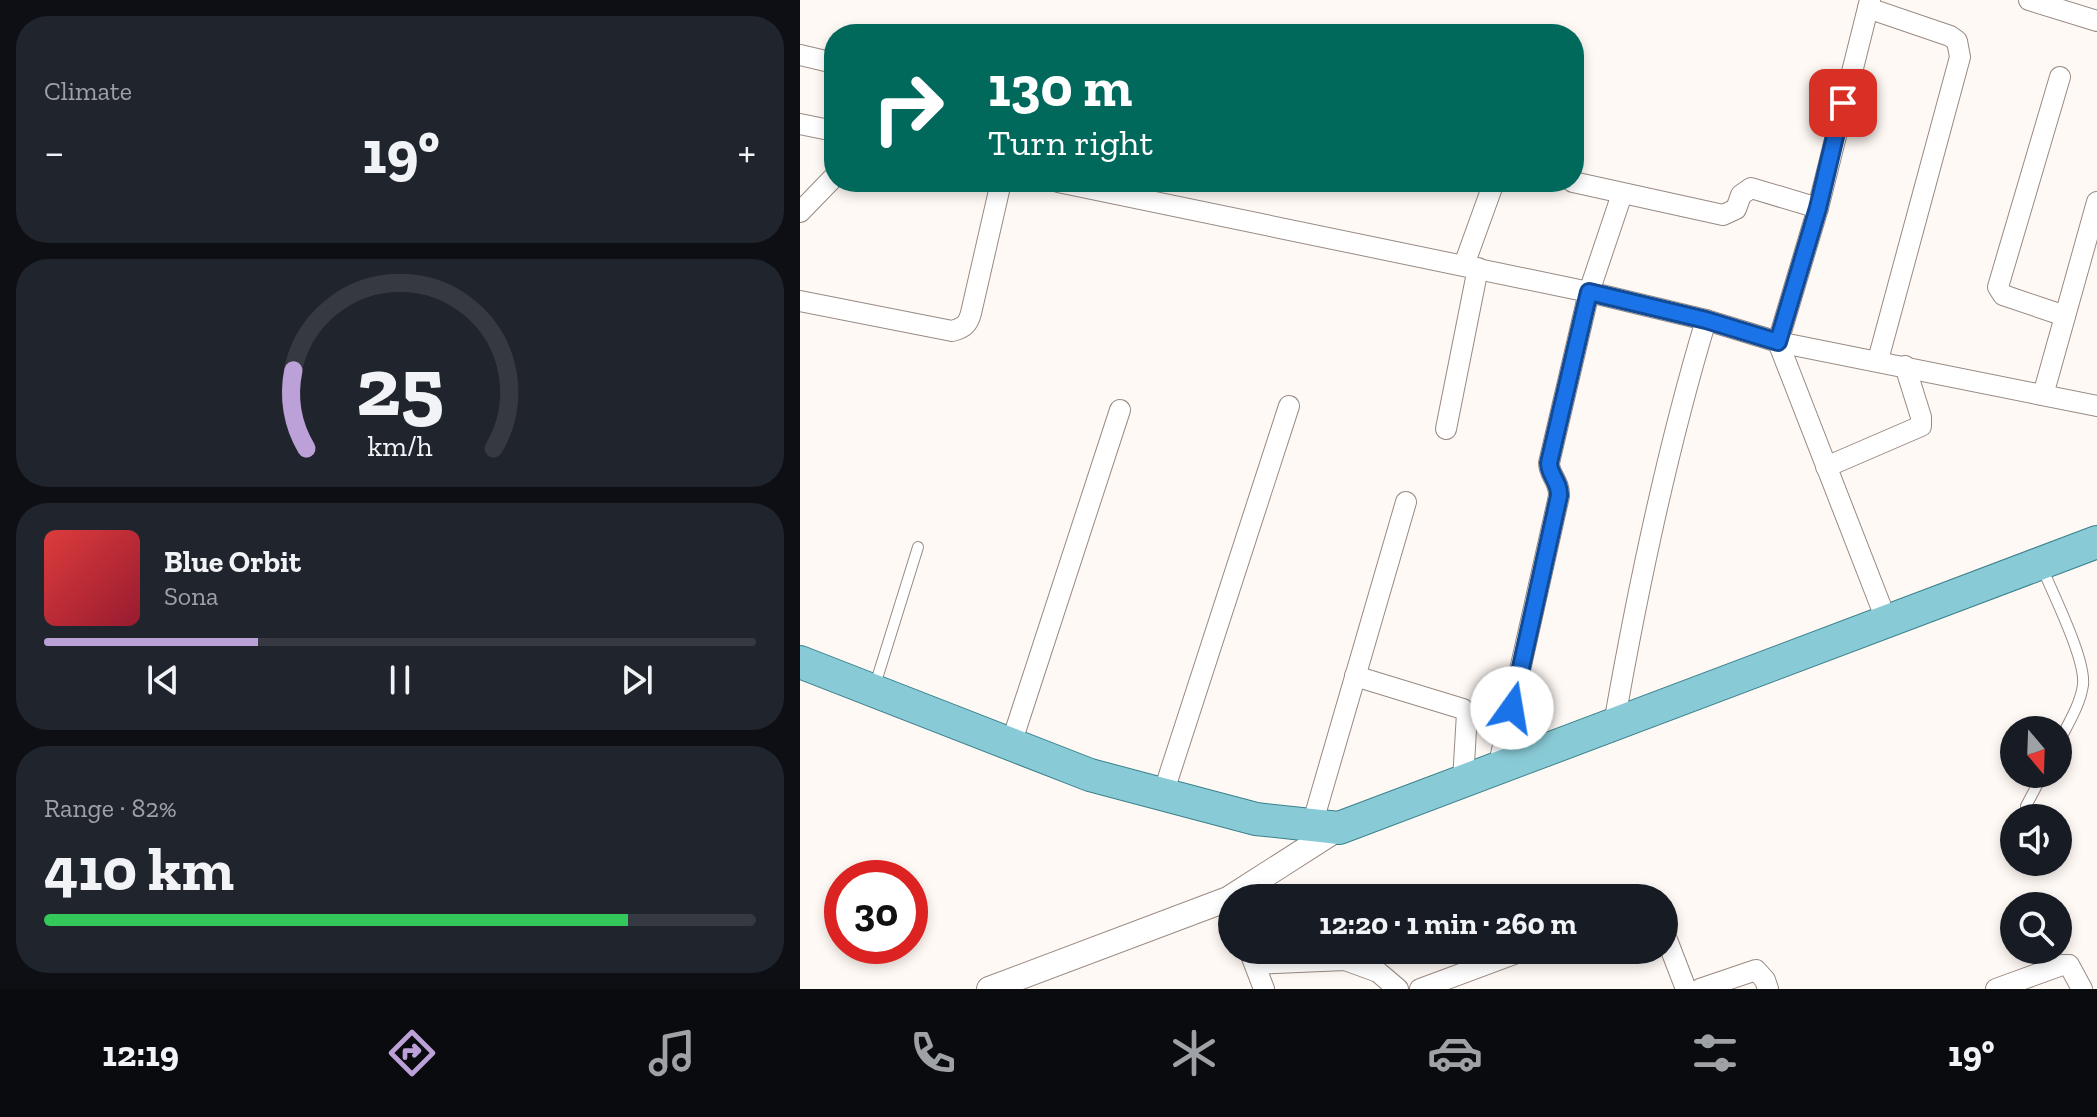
<!DOCTYPE html>
<html lang="en">
<head>
<meta charset="utf-8">
<style>
  :root { --surface:#171b24; --page:#20242c; --text:#f1f3f6; --muted:#9ea1a6; --line:#363941; --accent:#bca1d8 }
  body { margin:0; font-family:"Zilla Slab",serif; background:var(--page); color:var(--text); height:100vh; display:flex; flex-direction:column; font-size:30px; white-space:nowrap }
  * { box-sizing:border-box; margin:0 }
  p { font-size:26px; color:var(--muted) }
  .icon { flex:none; width:44px; height:44px; fill:none; stroke:currentColor; stroke-width:2; stroke-linecap:round; stroke-linejoin:round }
  .map { position:relative; flex:1; overflow:hidden }
  .sheet { display:flex; flex-direction:column; gap:16px; padding:16px; background:#0d0f14; width:800px }
  .sheet>* { flex:none }
  .banner { position:absolute; left:24px; top:24px; width:760px; height:168px; border-radius:32px; box-shadow:0 4px 12px #0003; background:#00695c; color:#fff; overflow:hidden }
  .needle { width:52px; rotate:161deg }
  .tools { position:absolute; left:1200px; top:716px; display:grid; gap:16px }
  .tools a { display:grid; place-items:center; width:72px; height:72px; border-radius:50%; background:var(--surface); box-shadow:0 4px 12px #0003; font-size:40px }
  .speed { position:absolute; left:24px; top:860px; display:flex; gap:16px; font-size:40px; font-weight:700; text-align:center }
  .speed>* { display:grid; place-content:center; width:104px; height:104px; border-radius:50%; background:var(--surface); box-shadow:0 4px 12px #0003; line-height:1 }
  .speed .limit { border:12px solid #d22; background:#fff; color:#111 }
  .pin { position:absolute; display:grid; place-items:center; width:68px; height:68px; color:#fff; margin:-34px; border-radius:16px; box-shadow:0 4px 12px #0006 }
  .me { position:absolute; width:88px; margin:-44px; rotate:13deg; stroke-linejoin:round; filter:drop-shadow(0 0 6px #0008) }
  .turn { display:flex; align-items:center; gap:28px; height:168px; padding:0 32px; font-size:36px }
  .turn .icon { width:104px; height:104px; stroke-width:2.5 }
  .turn b { display:block; font-size:56px; line-height:68px }
  .big { font-size:60px; font-weight:700; line-height:1.1 }
  .sheet .tile { flex:1; display:flex; flex-direction:column; justify-content:center; gap:12px; min-width:0; padding:0 28px; border-radius:32px; background:var(--page) }
  .sheet .dial { align-items:center; gap:0 }
  .dial svg { height:208px; overflow:visible; fill:none; stroke:var(--line); stroke-width:7; stroke-linecap:round; text-anchor:middle }
  .dial text { fill:var(--text); stroke:none }
  .song { display:flex; align-items:center; gap:24px }
  .cover { width:96px; height:96px; border-radius:12px; background:linear-gradient(135deg,hsl(0 70% 55%),hsl(350 70% 35%)) }
  .played { height:8px; border-radius:4px; background:linear-gradient(90deg,var(--accent) 30%,var(--line) 30%) }
  .keys { display:flex; justify-content:space-around; direction:ltr }
  .heat { display:flex; justify-content:space-between; align-items:center; font-size:44px; direction:ltr }
  .charge { height:12px; border-radius:6px; background:linear-gradient(90deg,#34c759 82%,var(--line) 0) }
  .trip { position:absolute; left:418px; top:884px; width:460px; height:80px; border-radius:40px; background:var(--surface); box-shadow:0 4px 12px #0003; font-weight:700; line-height:80px; text-align:center }
  .tab-bar { display:flex; height:128px; justify-content:space-around; align-items:center; background:#090b0e; color:var(--muted) }
  .tab-bar .icon { width:56px; height:56px }
  .tab-bar .active { color:var(--accent) }
  .tab-bar b { font-size:36px; color:var(--text) }
  main { display:flex; flex:1; min-height:0 }
  .map>svg:first-child { display:block }
  .lines { fill:none; stroke-linecap:round; stroke-linejoin:round }
  .service-casing { stroke:#988a82; stroke-width:12 }
  .minor-casing { stroke:#988a82; stroke-width:22 }
  .tertiary-casing { stroke:#988a82; stroke-width:26 }
  .primary-casing { stroke:#3a808b; stroke-width:34 }
  .service { stroke:#fff; stroke-width:10 }
  .minor { stroke:#fff; stroke-width:20 }
  .tertiary { stroke:#fff; stroke-width:24 }
  .primary { stroke:#88cbd6; stroke-width:32 }
  .route-casing { stroke:#114b97; stroke-width:20 }
  .route { stroke:#1a73e8; stroke-width:14 }
</style>
</head>
<body>
<main>
<section class="sheet">
<div class="tile"><p>Climate</p>
<div class="heat"><a>−</a><b class="big">19°</b><a>+</a></div>
</div>
<div class="tile dial"><svg viewBox="0 0 100 80">
<path d="M14 69A42 42 0 1 1 86 69"/>
<path d="M14 69A42 42 0 0 1 9 39" stroke="#bca1d8"/>
<text x="50" y="56" font-size="32" font-weight="700">25</text>
<text x="50" y="72" font-size="11">km/h</text>
</svg></div>
<div class="tile">
<div class="song"><i class="cover"></i><div><b>Blue Orbit</b><p>Sona</p></div></div>
<div class="played"></div>
<div class="keys"><svg class="icon" aria-label="previous" viewBox="0 0 24 24"><path d="M18 5L8 12l10 7zM5 5v14"/></svg><svg class="icon" aria-label="pause" viewBox="0 0 24 24"><path d="M8 5v14M16 5v14"/></svg><svg class="icon" aria-label="next" viewBox="0 0 24 24"><path d="M6 5l10 7-10 7zM19 5v14"/></svg></div>
</div>
<div class="tile"><p>Range · 82%</p><b class="big">410 km</b><div class="charge"></div></div>
</section>
<div class="map">
<svg width="1297" height="989" viewBox="0 0 1297 989">
  <rect width="100%" height="100%" fill="#fff9f5"/>
  <g class="lines">
    <!-- service casing -->
    <g class="service-casing">
      <g id="service">
        <path d="M1241 565C1252 592 1286 659 1283 685 1280 706 1267 725 1258 744"/>
        <polyline points="75,685 118,547"/>
        <polyline points="1226,806 1243,774"/>
      </g>
    </g>
    <!-- minor casing -->
    <g class="minor-casing">
      <g id="minor">
        <polyline points="1070,0 1018,208 978,342 1087,622"/>
        <polyline points="1229,0 1297,21"/>
        <polyline points="1068,8 1150,36 1157,41 1160,57 1078,360"/>
        <polyline points="0,55 34,63"/>
        <polyline points="1260,77 1198,287 1203,295 1265,316"/>
        <polyline points="0,124 34,131"/>
        <polyline points="258,182 789,292 906,320 978,342 1297,406"/>
        <polyline points="773,182 923,215 936,209 941,195 951,188 1018,208"/>
        <polyline points="0,212 34,177"/>
        <polyline points="664,265 694,182"/>
        <path d="M0 301 152 331C163 328 168 325 171 313L201 182"/>
        <polyline points="1243,395 1297,202"/>
        <polyline points="646,429 678,268"/>
        <polyline points="1026,467 1121,426 1121,417 1105,366"/>
        <polyline points="555,676 663,709 667,713 663,781"/>
        <path d="M814 724C838 587 866 453 906 320"/>
        <polyline points="211,744 320,410"/>
        <path d="M698 768 759 496C760 482 749 475 749 463L789 292 822 194"/>
        <polyline points="363,794 489,406"/>
        <polyline points="512,825 606,502"/>
        <polyline points="864,932 886,989"/>
        <polyline points="449,950 464,989"/>
        <polyline points="455,964 545,960 578,972 598,989"/>
        <polyline points="620,989 725,950"/>
        <polyline points="900,989 956,970 965,980 968,989"/>
        <polyline points="1196,989 1262,965 1269,965 1282,989"/>
      </g>
    </g>
    <!-- tertiary casing -->
    <g class="tertiary-casing">
      <polyline id="tertiary" points="189,989 428,899 539,828"/>
    </g>
    <!-- primary casing -->
    <g class="primary-casing">
      <polyline id="primary" points="0,662 290,775 456,819 539,828 1297,542"/>
    </g>
    <!-- service -->
    <use href="#service" class="service"/>
    <!-- minor -->
    <use href="#minor" class="minor"/>
    <!-- tertiary -->
    <use href="#tertiary" class="tertiary"/>
    <!-- primary -->
    <use href="#primary" class="primary"/>
  </g>
  <g class="lines">
    <!-- route casing -->
    <g class="route-casing">
      <path id="route" d="M712 708 759 496C760 482 749 475 749 463L789 292 906 320 978 342 1018 208 1043 103"/>
    </g>
    <!-- route -->
    <use href="#route" class="route"/>
  </g>
</svg>
<div class="tools">
<a><svg class="needle" viewBox="-14 -14 28 28"><path d="M0-13l5 13h-10z" fill="#e53935"/><path d="M0 13l5-13h-10z" fill="#9ea1a6"/></svg></a>
<a><svg class="icon" aria-label="sound" viewBox="0 0 24 24"><path d="M4 9h4l5-4v14l-5-4H4zM17 9q2 3 0 6"/></svg></a>
<a><svg class="icon" aria-label="search" viewBox="0 0 24 24"><circle cx="10" cy="10" r="6"/><path d="M15 15l6 6"/></svg></a>
</div>
<div class="speed"><div class="limit">30</div></div>
<div class="pin" style="left:1043px;top:103px;background:#d93025"><svg class="icon" aria-label="arrive" viewBox="0 0 24 24"><path d="M6 21V4h12l-3 4 3 4H6"/></svg></div>
<svg class="me" style="left:712px;top:708px" viewBox="-20 -20 40 40"><circle r="19" fill="#fff"/><path d="M0-13L10 11 0 6-10 11z" fill="#1a73e8"/></svg>
<div class="trip">12:20 · 1 min · 260 m</div>
<div class="banner">
<div class="turn"><svg class="icon" aria-label="right" viewBox="0 0 24 24"><path d="M7 20v-9h11M14 6l5 5-5 5"/></svg><div><b>130 m</b>Turn right</div></div>
</div>
</div>
</main>
<nav class="tab-bar">
<b>12:19</b>
<svg class="icon active" aria-label="directions" viewBox="0 0 24 24"><path d="M12 3l9 9-9 9-9-9zM9 14v-3h6M13 9l2 2-2 2"/></svg>
<svg class="icon" aria-label="music" viewBox="0 0 24 24"><path d="M9 18V5l10-2v13"/><circle cx="6" cy="18" r="3"/><circle cx="16" cy="16" r="3"/></svg>
<svg class="icon" aria-label="phone" viewBox="0 0 24 24"><path d="M5 4h4l2 5-3 2q2 4 5 5l2-3 5 2v4C11 20 4 13 5 4z"/></svg>
<svg class="icon" aria-label="climate" viewBox="0 0 24 24"><path d="M12 3v18M4 7l16 10M4 17L20 7"/></svg>
<svg class="icon" aria-label="car" viewBox="0 0 24 24"><path d="M5 17H2v-5l4-1 3-4h7l3 4 3 1v5h-3M9 17h6M6 11h13"/><circle cx="7" cy="17" r="2"/><circle cx="17" cy="17" r="2"/></svg>
<svg class="icon" aria-label="filters" viewBox="0 0 24 24"><path d="M4 7h16M4 17h16"/><circle cx="9" cy="7" r="2"/><circle cx="15" cy="17" r="2"/></svg>
<b>19°</b>
</nav>
</body>
</html>
